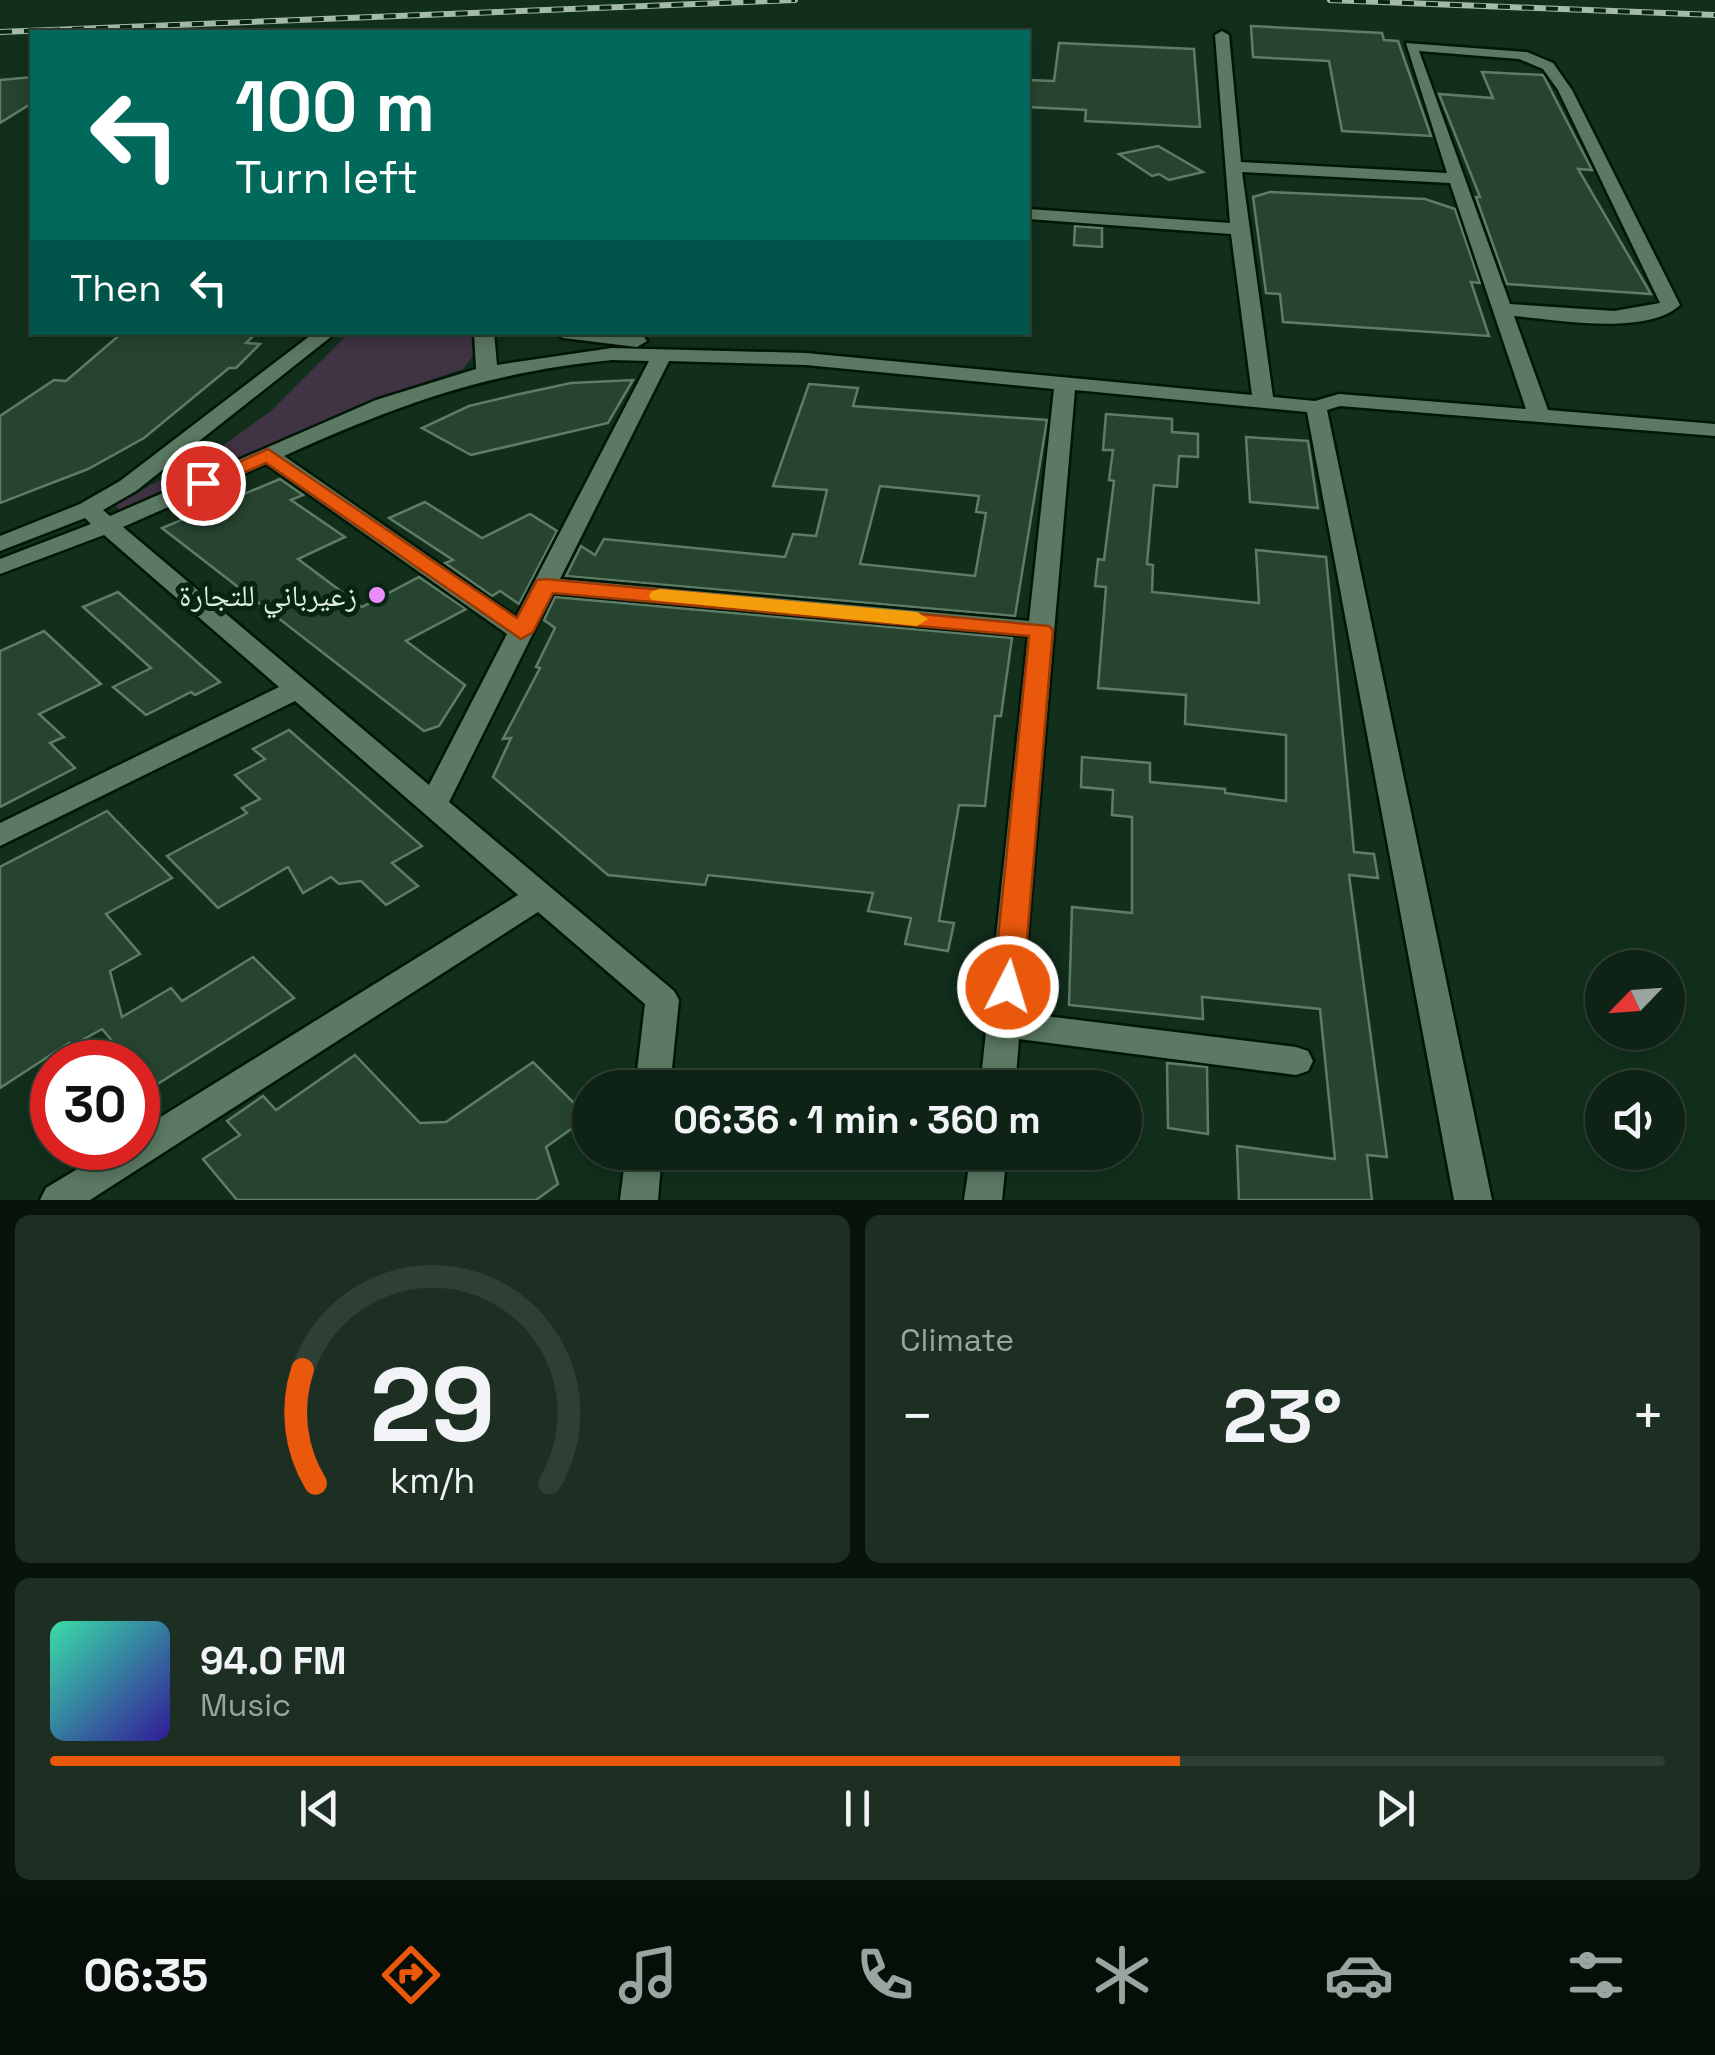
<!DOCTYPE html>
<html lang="en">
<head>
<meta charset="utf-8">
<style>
  :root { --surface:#0e2315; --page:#1c2f22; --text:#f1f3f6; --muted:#9ba4a0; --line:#2e4034; --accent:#ea580c }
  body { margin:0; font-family:"Space Grotesk","Noto Naskh Arabic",sans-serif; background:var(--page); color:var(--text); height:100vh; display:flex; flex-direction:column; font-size:38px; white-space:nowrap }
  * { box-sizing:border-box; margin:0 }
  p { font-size:32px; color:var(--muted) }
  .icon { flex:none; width:55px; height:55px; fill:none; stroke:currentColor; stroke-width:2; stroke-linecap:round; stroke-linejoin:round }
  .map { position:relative; height:1200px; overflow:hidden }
  .side { display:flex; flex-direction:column; gap:15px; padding:15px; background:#08130c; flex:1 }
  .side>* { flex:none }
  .banner { position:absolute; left:30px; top:30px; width:1000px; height:305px; border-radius:0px; box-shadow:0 5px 15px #0003,0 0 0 2px var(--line); background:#00695c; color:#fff; overflow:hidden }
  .needle { width:65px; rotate:245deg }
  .fabs { position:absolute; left:1585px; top:950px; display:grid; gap:20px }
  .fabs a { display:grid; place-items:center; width:100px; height:100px; border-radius:50%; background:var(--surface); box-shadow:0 5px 15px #0003,0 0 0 2px var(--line); font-size:50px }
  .speed { position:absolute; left:30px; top:1040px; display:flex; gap:20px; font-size:50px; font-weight:700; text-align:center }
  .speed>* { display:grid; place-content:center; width:130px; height:130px; border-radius:50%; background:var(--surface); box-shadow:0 5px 15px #0003,0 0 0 2px var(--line); line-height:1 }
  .speed .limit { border:15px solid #d22; background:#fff; color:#111 }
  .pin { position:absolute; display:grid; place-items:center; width:85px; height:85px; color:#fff; margin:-42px; border:5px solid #fff; border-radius:50%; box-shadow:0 2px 10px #0007 }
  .me { position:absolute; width:110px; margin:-55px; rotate:5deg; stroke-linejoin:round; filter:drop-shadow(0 0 8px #0008) }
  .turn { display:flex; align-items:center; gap:35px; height:210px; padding:0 40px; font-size:45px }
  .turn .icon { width:130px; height:130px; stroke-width:2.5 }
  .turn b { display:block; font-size:70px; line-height:85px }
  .then { display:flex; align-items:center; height:95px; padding:0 40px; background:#0003; gap:20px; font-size:38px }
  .big { font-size:75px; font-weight:600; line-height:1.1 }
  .side .card { flex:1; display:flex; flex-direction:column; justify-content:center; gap:15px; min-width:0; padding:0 35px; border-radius:15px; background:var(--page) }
  .side .dial { align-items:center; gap:0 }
  .dial svg { height:260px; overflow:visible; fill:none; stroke:var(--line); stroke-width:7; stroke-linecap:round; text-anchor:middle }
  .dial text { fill:var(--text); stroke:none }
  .song { display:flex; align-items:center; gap:30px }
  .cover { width:120px; height:120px; border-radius:15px; background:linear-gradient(135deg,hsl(160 70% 55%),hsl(250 70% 35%)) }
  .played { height:10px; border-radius:5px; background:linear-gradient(90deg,var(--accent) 70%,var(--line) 70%) }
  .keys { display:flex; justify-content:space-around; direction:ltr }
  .heat { display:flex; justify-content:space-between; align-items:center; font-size:55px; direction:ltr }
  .side .tiles { flex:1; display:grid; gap:15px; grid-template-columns:1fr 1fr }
  .card:last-child { grid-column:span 2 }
  .trip { position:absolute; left:572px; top:1070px; width:570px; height:100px; border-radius:50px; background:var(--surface); box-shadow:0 5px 15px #0003,0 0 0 2px var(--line); font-weight:600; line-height:100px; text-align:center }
  .tab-bar { display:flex; height:160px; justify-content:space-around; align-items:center; background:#060e08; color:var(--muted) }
  .tab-bar .icon { width:70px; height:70px }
  .tab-bar .current { color:var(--accent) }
  .tab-bar b { font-size:45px; color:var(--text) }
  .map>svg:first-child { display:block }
  .green { fill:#403343 }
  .building { fill:#274430; stroke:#5e7d67; stroke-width:2.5; fill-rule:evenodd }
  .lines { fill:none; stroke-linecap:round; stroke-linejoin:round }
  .street-casing { stroke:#001606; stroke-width:5 }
  .street { fill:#5b7963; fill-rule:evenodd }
  .rail-casing { stroke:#a6baab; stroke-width:6 }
  .rail { stroke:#072513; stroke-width:4; stroke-dasharray:12; stroke-linecap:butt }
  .route { fill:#ea580c; stroke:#983908; stroke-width:2.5 }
  .slow { fill:#f59e0b }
  .poi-dot { fill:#ea8dfd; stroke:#072513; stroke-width:4 }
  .labels { text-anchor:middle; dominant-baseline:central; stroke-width:10; stroke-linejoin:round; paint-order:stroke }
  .poi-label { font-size:30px; fill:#deefe2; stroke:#072513; text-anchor:end }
</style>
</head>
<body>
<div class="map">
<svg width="1715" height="1200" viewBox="0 0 1715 1200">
  <rect width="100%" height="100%" fill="#122f1c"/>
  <!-- green -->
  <polygon class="green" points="349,333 468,333 474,342 473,356 463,369 378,398 121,511 114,505 217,450 271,411"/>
  <!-- building -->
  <g class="building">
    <polygon points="1251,26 1382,33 1384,40 1398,41 1431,136 1342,131 1329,61 1253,57"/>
    <polygon points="1059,43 1194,49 1200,127 1085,121 1086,110 1028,107 1028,80 1054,81"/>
    <polygon points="1482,72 1543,75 1592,170 1578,169 1651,294 1507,284 1476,197 1480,197 1439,94 1493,98"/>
    <polygon points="32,77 32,103 0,123 0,80"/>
    <polygon points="1158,146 1203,172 1169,180 1159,174 1152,176 1119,154"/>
    <polygon points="1270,192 1425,199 1455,209 1480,283 1471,282 1489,336 1283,322 1280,294 1266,293 1253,197"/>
    <polygon points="1075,226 1102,228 1102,247 1074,245"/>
    <polygon points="123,332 167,336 167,332 257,332 246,343 260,344 236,368 229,368 144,438 88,469 0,503 0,416 54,380 66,381"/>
    <polygon points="633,380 608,423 471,455 422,428 469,406 515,395 571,383"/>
    <path d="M809 384 858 388 853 406 1047 420 1015 616 566 576 581 546 595 555 604 539 785 557 793 534 816 536 827 490 773 486ZM880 486 979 496 976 512 986 513 975 576 860 564Z"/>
    <polygon points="1106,414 1172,419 1172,432 1198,434 1198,457 1179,456 1177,487 1154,485 1147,564 1153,565 1152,592 1259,603 1256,550 1326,557 1354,852 1374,854 1378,878 1349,875 1387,1157 1367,1155 1372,1200 1239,1200 1237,1146 1335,1159 1320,1009 1202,997 1203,1019 1069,1005 1072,907 1132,913 1132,817 1112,815 1113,790 1081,787 1082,757 1150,763 1150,782 1225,789 1225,793 1286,801 1286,735 1185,724 1186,695 1098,688 1106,587 1095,586 1098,559 1104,560 1114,481 1109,480 1113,450 1103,450"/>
    <polygon points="1246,437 1308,441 1318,508 1250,502"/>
    <polygon points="280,479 303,495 291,500 345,537 298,559 362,607 419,577 466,609 406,641 465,685 439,726 424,731 162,528"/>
    <polygon points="425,502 482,538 530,514 557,531 519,604 500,591 492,596 445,563 453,560 389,518"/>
    <polygon points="118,592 205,669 220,682 195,695 191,692 146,715 113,687 151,668 83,607"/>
    <polygon points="555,597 1012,638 1001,716 995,716 985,806 959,805 939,921 954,923 948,951 905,944 911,918 868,911 873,893 708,875 705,885 608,875 493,777 511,738 503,739 540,668 536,667 555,628 544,620"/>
    <polygon points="44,631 101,684 39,714 64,737 50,743 75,768 0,807 0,651"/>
    <polygon points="289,730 422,846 392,863 418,886 386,905 361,881 339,884 331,877 303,893 288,867 218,908 167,856 247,813 242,808 260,799 235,775 265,759 253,749"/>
    <polygon points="107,811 172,878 106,914 140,954 110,971 122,1017 171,988 182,1001 253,957 294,998 151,1088 138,1072 138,1062 130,1062 102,1029 70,1047 69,1043 0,1088 0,867"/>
    <polygon points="355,1055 420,1123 446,1122 533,1062 588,1117 546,1147 558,1184 536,1200 237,1200 203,1159 240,1135 227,1121 263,1096 276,1110"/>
    <polygon points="1167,1063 1207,1067 1208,1134 1168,1128"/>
  </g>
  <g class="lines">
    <!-- street casing -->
    <g class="street-casing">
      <g id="street">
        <path d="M1222 31 1229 35 1241 162 1447 173 1406 43 1527 52 1553 63 1572 90 1680 305C1648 336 1556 320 1514 316L1548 410 1715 424V436L1340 406 1327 410 1492 1200H1454L1307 412 1075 390 1021 1013 1296 1047 1308 1051 1313 1061 1308 1071 1296 1075 1019 1039 1015 1088H980L1028 636 553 593 449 802 674 991 679 1000 670 1088H635L645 1004 538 912 90 1200H40L46 1188 112 1148H138V1131L518 895 295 701 0 846V823L279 687 104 535 0 574V559L91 524 85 518 0 551V536L80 504 120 481 315 332H337L136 491 103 510 110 516 376 400 476 369 474 332H494L497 365 612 348 806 353 1252 395 1231 234 1028 219V209L1230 223 1215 35ZM1419 51 1519 59 1543 69 1558 90 1660 303 1614 311 1510 304ZM1242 172 1450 183 1526 409 1339 394 1315 401 1273 397ZM612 360 649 361 516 617 284 456C397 405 487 372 612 360ZM669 361 806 365 1054 389 1029 621 560 579ZM266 464 507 634 429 785 123 527Z"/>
        <polygon points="554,332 644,337 647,341 637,347 563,338"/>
        <polygon points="626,1152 662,1152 658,1200 620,1200"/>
        <polygon points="971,1152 1007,1152 1002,1200 964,1200"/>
      </g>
    </g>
    <!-- street -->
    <use href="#street" class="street"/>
    <!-- rail casing -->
    <g class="rail-casing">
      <g id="rail">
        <polyline points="1330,0 1715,15"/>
        <polyline points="0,32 795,0"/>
      </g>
    </g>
    <!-- rail -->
    <use href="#rail" class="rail"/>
  </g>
  <!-- route -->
  <polygon class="route" points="268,449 517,618 537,580 545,579 1049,626 1053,630 1023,987 1018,995 1008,999 997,995 993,987 1029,636 553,593 533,632 521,639 266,463 211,487 203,489 193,483"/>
  <!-- slow -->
  <polygon class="slow" points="660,589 917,612 928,619 917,626 652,600 649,596 652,591"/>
  <!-- markers -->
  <circle class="poi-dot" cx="377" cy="595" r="10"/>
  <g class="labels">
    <!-- poi labels -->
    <g class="poi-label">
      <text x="357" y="595">زعيرباني للتجارة</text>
    </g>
  </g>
</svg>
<div class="fabs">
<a><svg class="needle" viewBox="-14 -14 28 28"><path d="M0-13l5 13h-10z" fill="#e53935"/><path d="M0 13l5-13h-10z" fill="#9ba4a0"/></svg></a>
<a><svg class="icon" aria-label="sound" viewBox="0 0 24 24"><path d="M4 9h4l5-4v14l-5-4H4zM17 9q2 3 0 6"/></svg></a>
</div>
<div class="speed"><div class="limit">30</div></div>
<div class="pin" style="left:203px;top:483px;background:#d93025"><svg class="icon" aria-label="arrive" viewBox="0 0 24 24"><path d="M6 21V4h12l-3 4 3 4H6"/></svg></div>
<svg class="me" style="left:1008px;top:987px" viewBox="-20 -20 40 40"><circle r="17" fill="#ea580c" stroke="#fff" stroke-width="3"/><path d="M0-11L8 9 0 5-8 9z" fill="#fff"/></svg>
<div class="trip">06:36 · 1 min · 360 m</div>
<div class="banner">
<div class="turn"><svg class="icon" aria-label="left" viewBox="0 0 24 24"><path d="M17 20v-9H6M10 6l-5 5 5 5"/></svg><div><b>100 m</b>Turn left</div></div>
<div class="then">Then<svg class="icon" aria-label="left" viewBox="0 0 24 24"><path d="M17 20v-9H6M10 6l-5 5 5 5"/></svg></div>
</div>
</div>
<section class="side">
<div class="tiles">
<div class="card dial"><svg viewBox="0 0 100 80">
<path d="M14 69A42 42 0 1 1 86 69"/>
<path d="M14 69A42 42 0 0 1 10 34" stroke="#ea580c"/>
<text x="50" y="56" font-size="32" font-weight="700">29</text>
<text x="50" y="72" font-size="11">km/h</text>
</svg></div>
<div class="card"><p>Climate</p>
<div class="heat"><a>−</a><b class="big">23°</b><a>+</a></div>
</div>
<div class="card">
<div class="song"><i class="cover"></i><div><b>94.0 FM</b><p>Music</p></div></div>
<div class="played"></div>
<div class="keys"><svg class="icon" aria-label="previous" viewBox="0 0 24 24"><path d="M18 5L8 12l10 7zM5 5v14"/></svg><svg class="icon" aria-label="pause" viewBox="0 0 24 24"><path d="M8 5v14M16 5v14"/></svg><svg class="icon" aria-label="next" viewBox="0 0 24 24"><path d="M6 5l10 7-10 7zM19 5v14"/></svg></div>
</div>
</div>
</section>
<nav class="tab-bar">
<b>06:35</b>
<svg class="icon current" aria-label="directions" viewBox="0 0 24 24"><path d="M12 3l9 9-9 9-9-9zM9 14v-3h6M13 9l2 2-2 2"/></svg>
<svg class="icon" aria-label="music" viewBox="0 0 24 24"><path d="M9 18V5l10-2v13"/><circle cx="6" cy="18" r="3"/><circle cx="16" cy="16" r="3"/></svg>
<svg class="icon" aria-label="phone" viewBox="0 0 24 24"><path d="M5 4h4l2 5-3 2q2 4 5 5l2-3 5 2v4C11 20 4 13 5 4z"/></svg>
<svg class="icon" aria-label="climate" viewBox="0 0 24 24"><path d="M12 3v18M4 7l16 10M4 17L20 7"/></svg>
<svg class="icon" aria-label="car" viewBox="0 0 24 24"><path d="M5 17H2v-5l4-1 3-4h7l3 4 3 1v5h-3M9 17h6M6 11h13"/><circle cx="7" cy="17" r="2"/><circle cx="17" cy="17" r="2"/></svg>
<svg class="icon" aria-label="filters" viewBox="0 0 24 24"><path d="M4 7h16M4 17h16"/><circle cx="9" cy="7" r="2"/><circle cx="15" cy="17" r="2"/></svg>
</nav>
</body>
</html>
